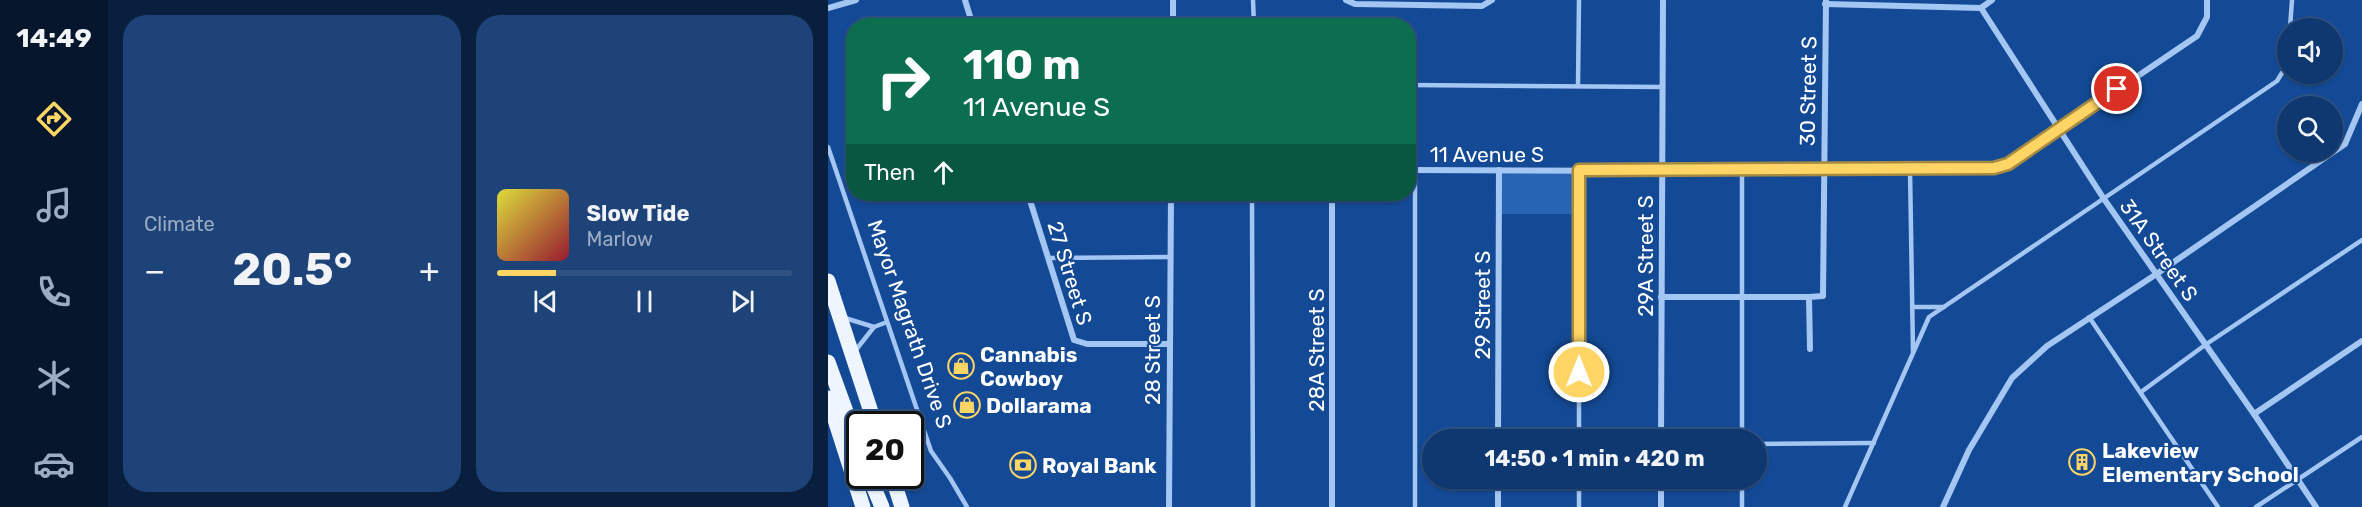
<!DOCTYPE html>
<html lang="en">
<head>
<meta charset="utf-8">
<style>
  :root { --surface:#0f3870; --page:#1d4378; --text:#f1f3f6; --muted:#9bacc3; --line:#2f5283; --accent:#ffd565 }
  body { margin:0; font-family:Rubik,sans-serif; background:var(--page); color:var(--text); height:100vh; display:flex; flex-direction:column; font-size:22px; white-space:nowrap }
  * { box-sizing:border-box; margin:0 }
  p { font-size:20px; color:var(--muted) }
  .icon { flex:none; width:33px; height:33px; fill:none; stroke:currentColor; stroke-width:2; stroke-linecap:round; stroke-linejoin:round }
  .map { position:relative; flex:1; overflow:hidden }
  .details { display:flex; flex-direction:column; gap:15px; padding:15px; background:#081f3e; width:720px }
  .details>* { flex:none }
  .hud { position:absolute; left:18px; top:18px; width:570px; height:183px; border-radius:24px; box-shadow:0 2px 4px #0004,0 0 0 2px var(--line); background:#0b6e4f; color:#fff; overflow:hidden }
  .fabs { position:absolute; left:1449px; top:18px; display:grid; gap:12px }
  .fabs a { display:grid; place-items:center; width:66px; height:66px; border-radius:50%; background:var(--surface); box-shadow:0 2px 4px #0004,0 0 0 2px var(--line); font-size:30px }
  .speed { position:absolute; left:18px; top:411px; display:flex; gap:12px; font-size:30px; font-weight:700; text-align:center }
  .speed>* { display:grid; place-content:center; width:78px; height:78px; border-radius:50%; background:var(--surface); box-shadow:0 2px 4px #0004,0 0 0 2px var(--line); line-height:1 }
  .speed .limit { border:3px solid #111; border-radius:9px; background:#fff; color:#111 }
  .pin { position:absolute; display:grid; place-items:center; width:51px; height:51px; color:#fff; margin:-26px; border:3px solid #fff; border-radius:50%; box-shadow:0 2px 6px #0007 }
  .me { position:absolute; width:66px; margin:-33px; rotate:0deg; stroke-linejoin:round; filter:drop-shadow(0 0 4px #0008) }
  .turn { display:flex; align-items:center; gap:21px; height:126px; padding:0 18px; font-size:27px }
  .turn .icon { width:78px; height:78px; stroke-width:2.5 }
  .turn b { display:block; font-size:42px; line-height:51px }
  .then { display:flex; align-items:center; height:57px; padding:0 18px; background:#0003; gap:12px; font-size:22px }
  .big { font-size:45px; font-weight:700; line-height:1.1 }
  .details .card { flex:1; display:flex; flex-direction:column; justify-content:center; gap:9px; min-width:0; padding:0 21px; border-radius:24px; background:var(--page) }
  .song { display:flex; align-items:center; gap:18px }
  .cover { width:72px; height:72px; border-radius:9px; background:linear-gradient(135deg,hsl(60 70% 55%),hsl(350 70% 35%)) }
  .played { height:6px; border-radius:3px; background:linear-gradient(90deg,var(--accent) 20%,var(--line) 20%) }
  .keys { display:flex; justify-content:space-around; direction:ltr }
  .heat { display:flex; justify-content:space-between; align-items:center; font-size:33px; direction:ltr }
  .details .tiles { flex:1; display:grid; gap:15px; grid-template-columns:repeat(2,1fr) }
  .trip { position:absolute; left:594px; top:429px; width:345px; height:60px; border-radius:30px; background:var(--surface); box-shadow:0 2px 4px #0004,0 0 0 2px var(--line); font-weight:700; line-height:60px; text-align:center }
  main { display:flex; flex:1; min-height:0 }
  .tabs { display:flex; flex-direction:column; width:108px; justify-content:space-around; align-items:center; background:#06162d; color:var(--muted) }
  .tabs .icon { width:42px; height:42px }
  .tabs .on { color:var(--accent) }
  .tabs b { font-size:27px; color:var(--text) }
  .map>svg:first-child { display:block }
  .green { fill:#2764b4 }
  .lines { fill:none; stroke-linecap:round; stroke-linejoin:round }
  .lane { stroke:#a4c6f2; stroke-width:4.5 }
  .street { stroke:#a4c6f2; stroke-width:6 }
  .primary { stroke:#eff5ff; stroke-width:15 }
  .route-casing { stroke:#a68a42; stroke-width:15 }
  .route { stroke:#ffd565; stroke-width:10 }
  .labels { text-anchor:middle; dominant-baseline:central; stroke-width:4.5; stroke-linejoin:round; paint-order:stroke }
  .street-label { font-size:21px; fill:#fff; stroke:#144a95 }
  .poi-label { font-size:21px; font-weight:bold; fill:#fff; stroke:#144a95; text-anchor:start }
</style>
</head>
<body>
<main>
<nav class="tabs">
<b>14:49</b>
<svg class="icon on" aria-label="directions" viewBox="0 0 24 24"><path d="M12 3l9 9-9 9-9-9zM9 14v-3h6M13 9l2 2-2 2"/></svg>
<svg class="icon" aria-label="music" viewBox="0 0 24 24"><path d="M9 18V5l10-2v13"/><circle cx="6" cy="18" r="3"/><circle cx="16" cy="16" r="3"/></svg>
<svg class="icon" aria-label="phone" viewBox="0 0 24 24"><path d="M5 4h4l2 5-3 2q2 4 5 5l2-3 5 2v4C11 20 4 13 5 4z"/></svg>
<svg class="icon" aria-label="climate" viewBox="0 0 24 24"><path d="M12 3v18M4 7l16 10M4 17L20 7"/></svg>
<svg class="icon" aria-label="car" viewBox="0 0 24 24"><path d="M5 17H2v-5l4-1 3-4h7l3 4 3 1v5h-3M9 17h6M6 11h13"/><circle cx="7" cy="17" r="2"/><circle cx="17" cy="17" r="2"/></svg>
</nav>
<section class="details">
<div class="tiles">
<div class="card"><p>Climate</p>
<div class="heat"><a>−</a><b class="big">20.5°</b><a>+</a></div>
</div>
<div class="card">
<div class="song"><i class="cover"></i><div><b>Slow Tide</b><p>Marlow</p></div></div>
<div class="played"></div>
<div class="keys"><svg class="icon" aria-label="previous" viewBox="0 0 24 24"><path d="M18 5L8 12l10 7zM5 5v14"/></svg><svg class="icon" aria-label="pause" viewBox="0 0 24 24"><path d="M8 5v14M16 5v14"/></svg><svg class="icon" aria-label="next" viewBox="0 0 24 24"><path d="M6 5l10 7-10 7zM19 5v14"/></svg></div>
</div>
</div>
</section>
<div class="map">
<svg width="1534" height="507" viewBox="0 0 1534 507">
  <rect width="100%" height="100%" fill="#144a95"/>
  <!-- green -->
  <rect class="green" x="671" y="170" width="75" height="44"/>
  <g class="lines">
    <!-- lane -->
    <g class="lane">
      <polyline points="425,0 426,26"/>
      <polyline points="1462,28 1464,0"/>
      <polyline points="580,85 834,87"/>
      <polyline points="750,85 751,0"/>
      <polyline points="0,147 103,451 122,478 139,507"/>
      <polyline points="1082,169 1085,352"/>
      <polyline points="587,170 587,507"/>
      <polyline points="751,170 751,440"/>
      <polyline points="424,194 425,507"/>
      <polyline points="220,258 342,257"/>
      <polyline points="1084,307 1116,307"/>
      <polyline points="1261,317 1390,507"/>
      <polyline points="17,318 46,327"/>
      <polyline points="27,351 46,327 59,322"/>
      <polyline points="1313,392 1377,345 1534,240"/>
      <polyline points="914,440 914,170"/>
      <polyline points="928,444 1046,443"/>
      <polyline points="751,478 751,507"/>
      <polyline points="914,478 914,507"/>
      <polyline points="1017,507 1101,317 1449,81 1457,68 1460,57"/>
      <polyline points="1428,507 1534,437"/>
    </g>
    <!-- street -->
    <g class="street">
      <polyline points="137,0 145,26"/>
      <polyline points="518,0 527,4 654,6 664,0"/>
      <polyline points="997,4 1153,8 1164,0"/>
      <polyline points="0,8 28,0"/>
      <polyline points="1153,8 1276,199 1426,414 1488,507"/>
      <polyline points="345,26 345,0"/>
      <polyline points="580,170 834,171 1166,168 1180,164 1369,36 1379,17 1379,0"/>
      <polyline points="200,194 246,340 259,344 341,344"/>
      <polyline points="833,297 981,297"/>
      <polyline points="982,349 981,297 995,296 998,0"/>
      <polyline points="1426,414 1534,341"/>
      <polyline points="670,440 671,170"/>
      <polyline points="833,440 835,0"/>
      <polyline points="341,507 343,194"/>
      <polyline points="504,507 504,194"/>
      <polyline points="670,507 670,478"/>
      <polyline points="833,507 833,478"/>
      <polyline points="1115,507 1141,450 1184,378 1219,346 1327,275 1517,144 1534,104"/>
    </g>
    <!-- primary -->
    <g class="primary">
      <polyline points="0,281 47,424"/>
      <polyline points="0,362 32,450"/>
      <polyline points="0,398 35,507"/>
      <polyline points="41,476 54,507"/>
      <polyline points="64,476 74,507"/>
    </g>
  </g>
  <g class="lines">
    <!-- route casing -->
    <g class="route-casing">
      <polyline id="route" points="751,372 751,170 1166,168 1180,164 1289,89"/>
    </g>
    <!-- route -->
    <use href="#route" class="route"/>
  </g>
  <!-- icons -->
  <defs>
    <g id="shop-ring" transform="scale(1.35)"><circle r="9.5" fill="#144a95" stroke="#ffd565" stroke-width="1.5"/><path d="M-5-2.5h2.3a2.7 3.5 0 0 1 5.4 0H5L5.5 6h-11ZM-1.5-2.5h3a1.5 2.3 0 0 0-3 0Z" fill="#ffd565"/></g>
    <g id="building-ring" transform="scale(1.35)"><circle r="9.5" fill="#144a95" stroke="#ffd565" stroke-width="1.5"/><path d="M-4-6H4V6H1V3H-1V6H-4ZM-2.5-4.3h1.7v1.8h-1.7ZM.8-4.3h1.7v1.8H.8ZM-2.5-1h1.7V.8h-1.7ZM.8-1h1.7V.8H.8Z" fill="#ffd565"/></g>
    <g id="bank-ring" transform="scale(1.35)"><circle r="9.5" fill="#144a95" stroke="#ffd565" stroke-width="1.5"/><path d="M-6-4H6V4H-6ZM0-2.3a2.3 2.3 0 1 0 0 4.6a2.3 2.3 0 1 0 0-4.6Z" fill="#ffd565"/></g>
  </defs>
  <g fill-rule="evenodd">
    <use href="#shop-ring" x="133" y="366"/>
    <use href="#shop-ring" x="139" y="405"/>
    <use href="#building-ring" x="1254" y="462"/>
    <use href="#bank-ring" x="195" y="465"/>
  </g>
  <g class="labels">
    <!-- street labels -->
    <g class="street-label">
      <text transform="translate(980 91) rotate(-89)">30 Street S</text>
      <text x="659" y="154">11 Avenue S</text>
      <text transform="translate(1331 250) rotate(55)">31A Street S</text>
      <text transform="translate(817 256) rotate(-90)">29A Street S</text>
      <text transform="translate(242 273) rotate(73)">27 Street S</text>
      <text transform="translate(654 305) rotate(-90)">29 Street S</text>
      <text transform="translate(82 324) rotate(71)">Mayor Magrath Drive S</text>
      <text transform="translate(324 350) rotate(-90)">28 Street S</text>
      <text transform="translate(488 350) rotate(-90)">28A Street S</text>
    </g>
    <!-- poi labels -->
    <g class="poi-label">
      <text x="152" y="354">Cannabis<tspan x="152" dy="24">Cowboy</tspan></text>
      <text x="158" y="405">Dollarama</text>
      <text x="1274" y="450">Lakeview<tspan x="1274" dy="24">Elementary School</tspan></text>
      <text x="214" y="465">Royal Bank</text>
    </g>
  </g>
</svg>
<div class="fabs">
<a><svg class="icon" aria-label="sound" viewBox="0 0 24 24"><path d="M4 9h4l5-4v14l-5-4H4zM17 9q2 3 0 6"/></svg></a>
<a><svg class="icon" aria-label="search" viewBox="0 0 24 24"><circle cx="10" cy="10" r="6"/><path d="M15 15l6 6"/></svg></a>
</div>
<div class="speed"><div class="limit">20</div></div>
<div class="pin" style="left:1289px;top:89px;background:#d93025"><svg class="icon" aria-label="arrive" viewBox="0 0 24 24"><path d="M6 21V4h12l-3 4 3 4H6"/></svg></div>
<svg class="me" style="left:751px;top:372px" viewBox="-20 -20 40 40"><circle r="17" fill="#ffd565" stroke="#fff" stroke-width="3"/><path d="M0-11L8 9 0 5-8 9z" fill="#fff"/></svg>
<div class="trip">14:50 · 1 min · 420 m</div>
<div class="hud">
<div class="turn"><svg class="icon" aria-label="right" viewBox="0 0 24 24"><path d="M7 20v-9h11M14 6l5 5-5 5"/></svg><div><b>110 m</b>11 Avenue S</div></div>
<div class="then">Then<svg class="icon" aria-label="ahead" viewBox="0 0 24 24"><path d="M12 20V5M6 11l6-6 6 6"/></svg></div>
</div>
</div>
</main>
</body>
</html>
